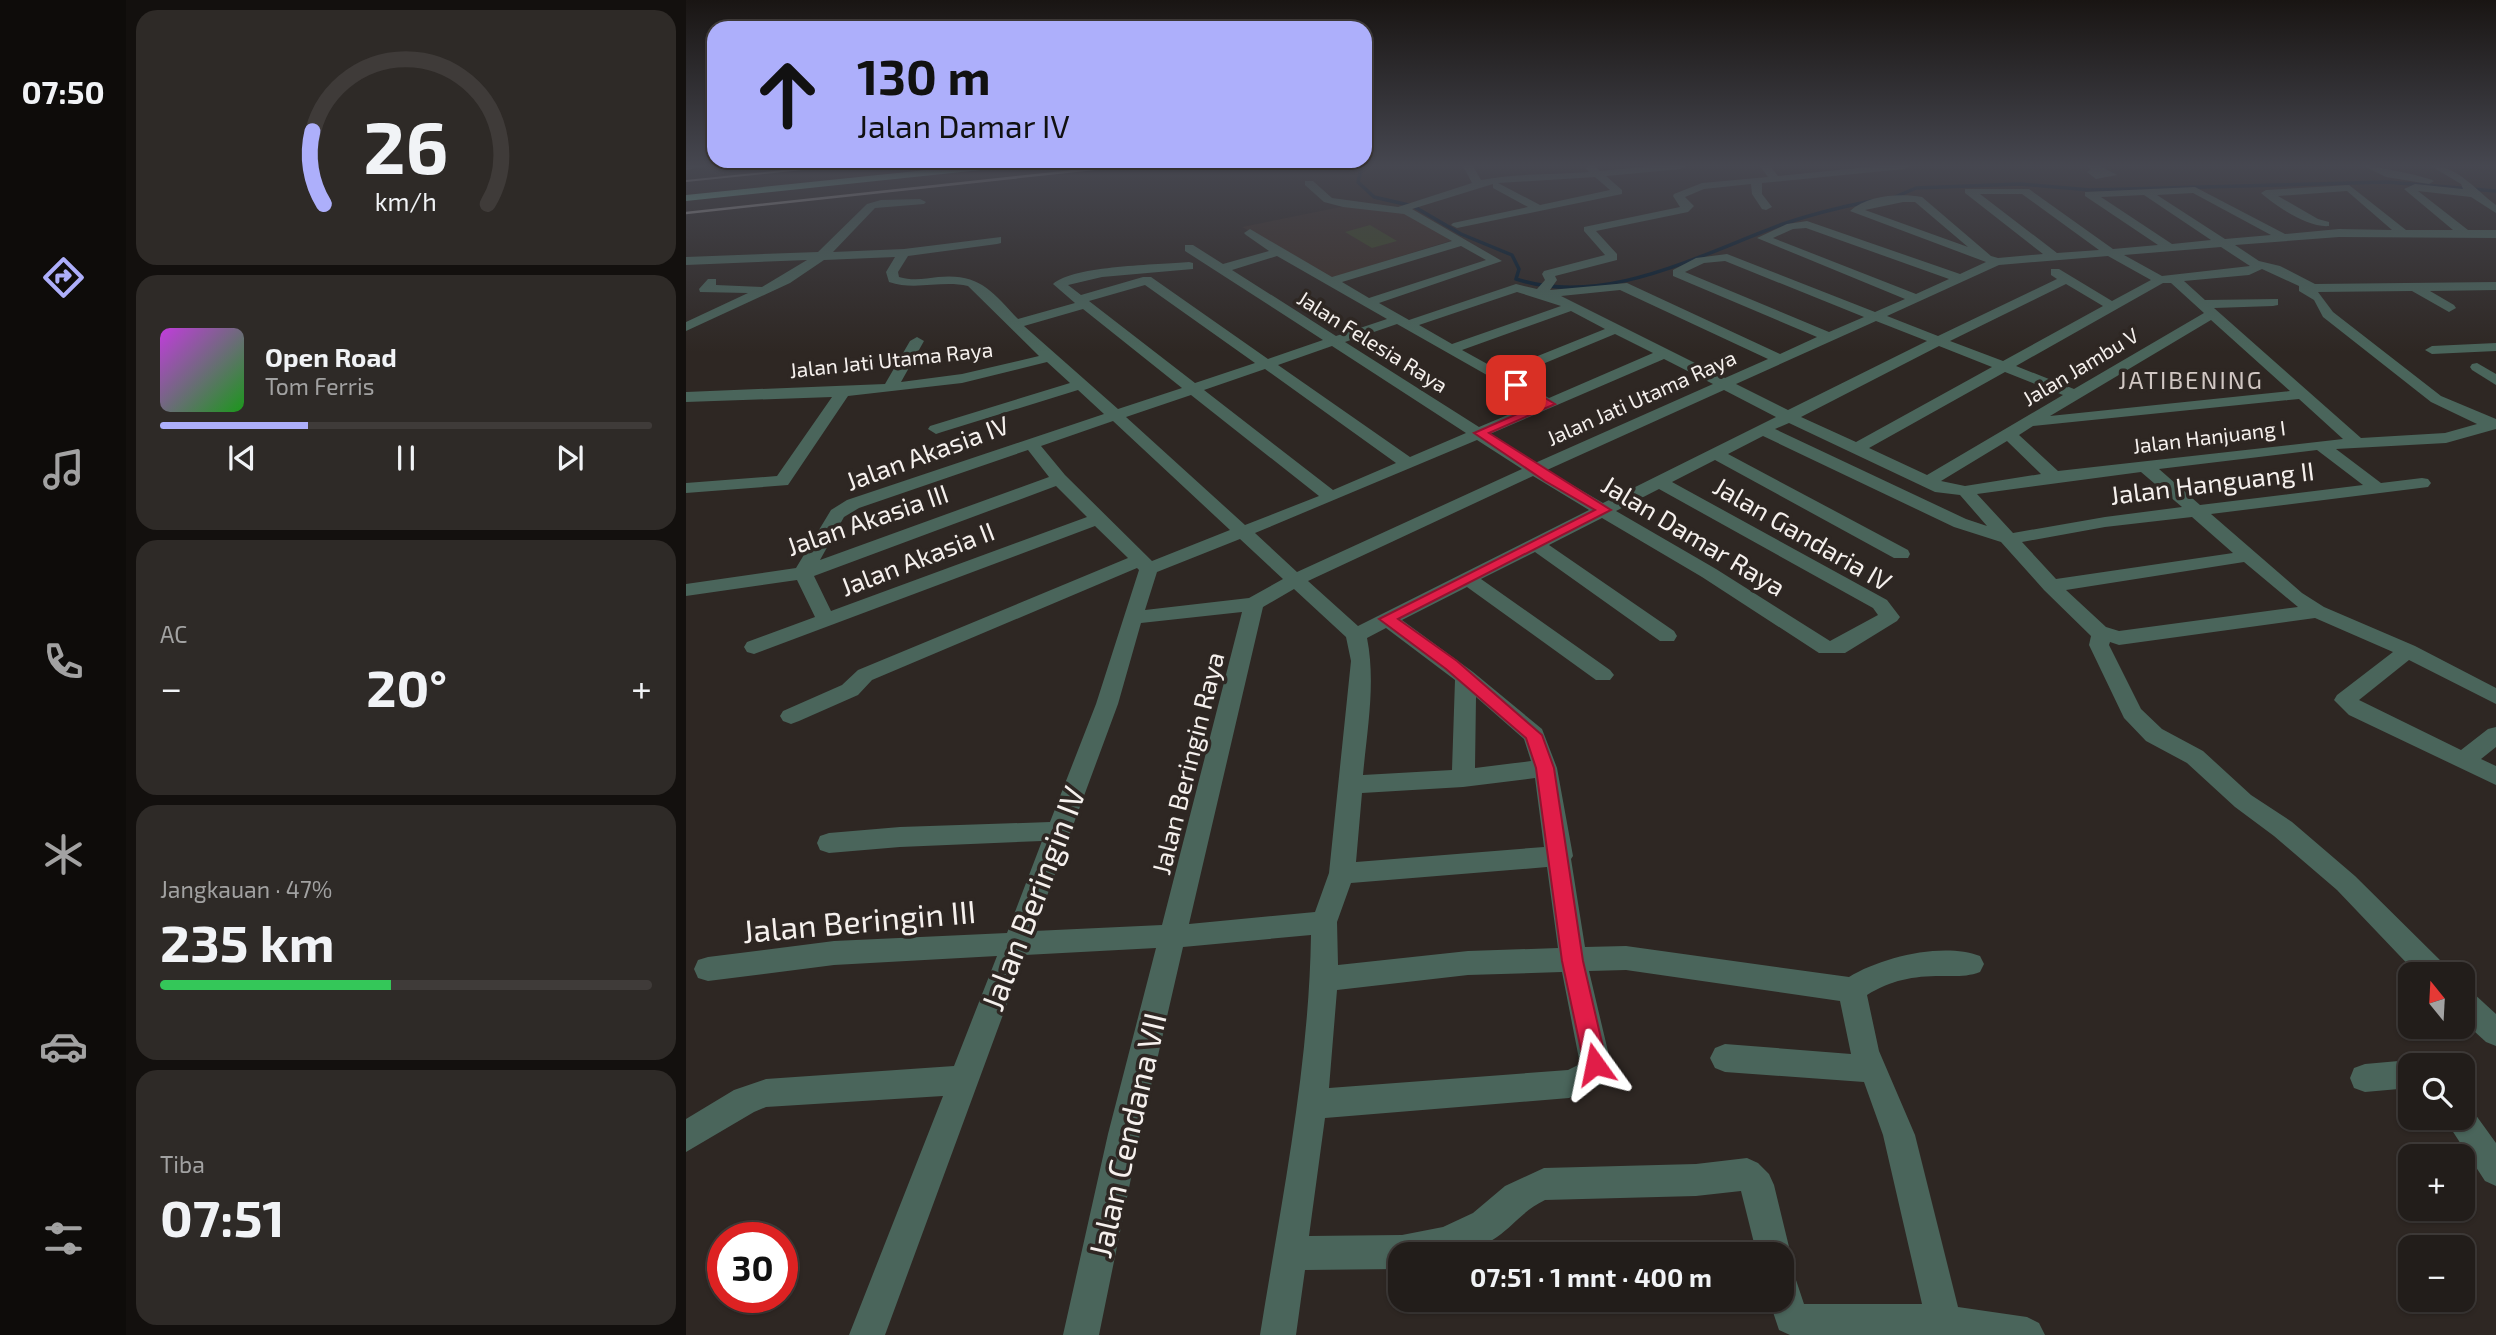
<!DOCTYPE html>
<html lang="id">
<head>
<meta charset="utf-8">
<style>
  :root { --surface:#221d1a; --page:#2e2a27; --text:#f1f3f6; --muted:#a2a2a2; --line:#3f3b39; --accent:#adaffb }
  body { margin:0; font-family:"Exo 2",sans-serif; background:var(--page); color:var(--text); height:100vh; display:flex; flex-direction:column; font-size:26px; white-space:nowrap }
  * { box-sizing:border-box; margin:0 }
  p { font-size:23px; color:var(--muted) }
  .icon { flex:none; width:38px; height:38px; fill:none; stroke:currentColor; stroke-width:2; stroke-linecap:round; stroke-linejoin:round }
  .map { position:relative; flex:1; overflow:hidden }
  .drawer { display:flex; flex-direction:column; gap:10px; padding:10px; background:#13100e; width:560px }
  .drawer>* { flex:none }
  .top-card { position:absolute; left:21px; top:21px; width:665px; height:147px; border-radius:21px; box-shadow:0 2px 5px #0004,0 0 0 2px var(--line); background:#adaffb; color:#111; overflow:hidden }
  .needle { width:46px; rotate:342deg }
  .fabs { position:absolute; left:1712px; top:962px; display:grid; gap:14px }
  .fabs a { display:grid; place-items:center; width:77px; height:77px; border-radius:14px; background:var(--surface); box-shadow:0 2px 5px #0004,0 0 0 2px var(--line); font-size:35px }
  .speed { position:absolute; left:21px; top:1222px; display:flex; gap:14px; font-size:35px; font-weight:700; text-align:center }
  .speed>* { display:grid; place-content:center; width:91px; height:91px; border-radius:50%; background:var(--surface); box-shadow:0 2px 5px #0004,0 0 0 2px var(--line); line-height:1 }
  .speed .limit { border:10px solid #d22; background:#fff; color:#111 }
  .pin { position:absolute; display:grid; place-items:center; width:60px; height:60px; color:#fff; margin:-30px; border-radius:14px; box-shadow:0 4px 10px #0006 }
  .me { position:absolute; width:77px; margin:-38px; rotate:348deg; stroke-linejoin:round; filter:drop-shadow(0 0 5px #0008) }
  .turn { display:flex; align-items:center; gap:24px; height:147px; padding:0 35px; font-size:32px }
  .turn .icon { width:91px; height:91px; stroke-width:2.5 }
  .turn b { display:block; font-size:49px; line-height:60px }
  .big { font-size:52px; font-weight:700; line-height:1.1 }
  .drawer .tile { flex:1; display:flex; flex-direction:column; justify-content:center; gap:10px; min-width:0; padding:0 24px; border-radius:21px; background:var(--page) }
  .drawer .dial { align-items:center; gap:0 }
  .dial svg { height:182px; overflow:visible; fill:none; stroke:var(--line); stroke-width:7; stroke-linecap:round; text-anchor:middle }
  .dial text { fill:var(--text); stroke:none }
  .song { display:flex; align-items:center; gap:21px }
  .cover { width:84px; height:84px; border-radius:10px; background:linear-gradient(135deg,hsl(290 70% 55%),hsl(120 70% 35%)) }
  .played { height:7px; border-radius:4px; background:linear-gradient(90deg,var(--accent) 30%,var(--line) 30%) }
  .keys { display:flex; justify-content:space-around; direction:ltr }
  .heat { display:flex; justify-content:space-between; align-items:center; font-size:38px; direction:ltr }
  .charge { height:10px; border-radius:5px; background:linear-gradient(90deg,#34c759 47%,var(--line) 0) }
  .trip { position:absolute; left:702px; top:1242px; width:406px; height:70px; border-radius:21px; background:var(--surface); box-shadow:0 2px 5px #0004,0 0 0 2px var(--line); font-weight:700; line-height:70px; text-align:center }
  main { display:flex; flex:1; min-height:0 }
  .tabs { display:flex; flex-direction:column; width:126px; justify-content:space-around; align-items:center; background:#0e0c0a; color:var(--muted) }
  .tabs .icon { width:49px; height:49px }
  .tabs .selected { color:var(--accent) }
  .tabs b { font-size:32px; color:var(--text) }
  .map>svg:first-child { display:block }
  .built { fill:#3b2e27 }
  .green { fill:#3e4927 }
  .lines { fill:none; stroke-linecap:round; stroke-linejoin:round }
  .stream { stroke:#031b2e; stroke-width:3.5 }
  .minor { fill:#4a655b; fill-rule:evenodd }
  .highway { fill:#72b89f; fill-rule:evenodd }
  .tram { stroke:#a49e9b; stroke-width:2 }
  .rail { stroke:#a49e9b; stroke-width:2.5 }
  .route { fill:#e11d48; stroke:#92132f; stroke-width:2 }
  .labels { text-anchor:middle; dominant-baseline:central; stroke-width:7; stroke-linejoin:round; paint-order:stroke }
  .far-street-label { font-size:21px; fill:#f5f0ed; stroke:#2e2723 }
  .far-quarter-label { font-size:24px; letter-spacing:2px; fill:#d1c7c3; stroke:#2e2723 }
  .street-label { font-size:26px; fill:#f5f0ed; stroke:#2e2723 }
  .near-street-label { font-size:32px; fill:#f5f0ed; stroke:#2e2723 }
</style>
</head>
<body>
<main>
<nav class="tabs">
<b>07:50</b>
<svg class="icon selected" aria-label="directions" viewBox="0 0 24 24"><path d="M12 3l9 9-9 9-9-9zM9 14v-3h6M13 9l2 2-2 2"/></svg>
<svg class="icon" aria-label="music" viewBox="0 0 24 24"><path d="M9 18V5l10-2v13"/><circle cx="6" cy="18" r="3"/><circle cx="16" cy="16" r="3"/></svg>
<svg class="icon" aria-label="phone" viewBox="0 0 24 24"><path d="M5 4h4l2 5-3 2q2 4 5 5l2-3 5 2v4C11 20 4 13 5 4z"/></svg>
<svg class="icon" aria-label="climate" viewBox="0 0 24 24"><path d="M12 3v18M4 7l16 10M4 17L20 7"/></svg>
<svg class="icon" aria-label="car" viewBox="0 0 24 24"><path d="M5 17H2v-5l4-1 3-4h7l3 4 3 1v5h-3M9 17h6M6 11h13"/><circle cx="7" cy="17" r="2"/><circle cx="17" cy="17" r="2"/></svg>
<svg class="icon" aria-label="filters" viewBox="0 0 24 24"><path d="M4 7h16M4 17h16"/><circle cx="9" cy="7" r="2"/><circle cx="15" cy="17" r="2"/></svg>
</nav>
<section class="drawer">
<div class="tile dial"><svg viewBox="0 0 100 80">
<path d="M14 69A42 42 0 1 1 86 69"/>
<path d="M14 69A42 42 0 0 1 9 37" stroke="#adaffb"/>
<text x="50" y="56" font-size="32" font-weight="700">26</text>
<text x="50" y="72" font-size="11">km/h</text>
</svg></div>
<div class="tile">
<div class="song"><i class="cover"></i><div><b>Open Road</b><p>Tom Ferris</p></div></div>
<div class="played"></div>
<div class="keys"><svg class="icon" aria-label="previous" viewBox="0 0 24 24"><path d="M18 5L8 12l10 7zM5 5v14"/></svg><svg class="icon" aria-label="pause" viewBox="0 0 24 24"><path d="M8 5v14M16 5v14"/></svg><svg class="icon" aria-label="next" viewBox="0 0 24 24"><path d="M6 5l10 7-10 7zM19 5v14"/></svg></div>
</div>
<div class="tile"><p>AC</p>
<div class="heat"><a>−</a><b class="big">20°</b><a>+</a></div>
</div>
<div class="tile"><p>Jangkauan · 47%</p><b class="big">235 km</b><div class="charge"></div></div>
<div class="tile"><p>Tiba</p><b class="big">07:51</b></div>
</section>
<div class="map">
<svg width="1810" height="1335" viewBox="0 0 1810 1335">
  <rect width="100%" height="100%" fill="#2e2723"/>
  <!-- built -->
  <polygon class="built" points="674,203 711,207 770,239 645,278 556,227"/>
  <!-- green -->
  <polygon class="green" points="684,225 711,241 686,248 659,232"/>
  <g class="lines">
    <!-- stream -->
    <g class="stream">
      <path d="M676 166 672 182 688 197 727 206 775 234 826 255 833 269 830 279C919 308 1015 254 1097 224 1126 214 1155 207 1185 201"/>
      <polyline points="1209,197 1230,188 1334,184 1404,190 1701,182 1810,191"/>
    </g>
    <!-- minor -->
    <g class="minor">
      <polygon points="0,166 21,166 0,170"/>
      <path d="M777 166H787L795 180C831 173 867 175 903 172L900 168 902 166H909L914 171 968 166H1000L995 169 920 176 936 190V194L771 228 765 225 767 223 842 207 807 188V184L726 209 816 261 693 303 723 320 830 284 851 289 859 280 856 274 858 271 919 255 898 231V227L994 207 987 196 988 194 1016 183 1082 177 1074 166H1084L1092 176 1192 166H1223L1218 169 1076 183V194L1086 207 1080 210 1076 209 1066 194 1065 184 1018 189 999 197 1008 206 1002 212 910 231 931 254V260L869 276 871 280 864 290 941 283 1094 354 1131 337 987 276V270L1010 258 1041 254 1189 312 1219 299 1071 238 1101 224 1121 221 1274 274 1300 262 1164 211C1181 195 1215 193 1236 197L1305 256 1312 258 1357 254 1279 193V189H1343L1427 249 1472 245 1399 196V192L1509 187 1599 234 1653 229 1706 230 1661 191 1592 196 1632 219 1643 222V226C1622 228 1590 206 1575 193L1580 190 1663 185 1720 230H1767L1718 189 1729 184 1777 189 1775 184 1745 166C1773 166 1789 190 1810 205V213L1785 197 1732 191 1782 230H1810V238L1653 237 1549 245 1573 261 1594 266 1629 284 1810 282V290L1744 291 1768 305 1770 308 1763 312 1726 291 1632 292 1647 312 1755 396 1810 419V429L1760 443 1650 449 1695 483 1736 478 1742 479 1745 483 1742 487 1525 514 1616 593 1638 607 1729 646 1810 688V704L1723 660 1673 700 1775 750 1802 729 1810 727V747L1795 759 1810 766V785L1663 715 1648 700 1651 695 1707 652 1629 618 1433 645 1424 642 1423 645 1455 709 1476 729 1517 751 1565 795 1606 822 1669 876 1760 966 1764 975H1732L1651 890 1588 836 1549 807 1501 763 1460 741 1438 718 1403 645 1405 636 1358 590 1315 542 1268 527 1077 436 1042 454 1222 550 1224 554 1222 558H1208L1029 460 986 482 1201 600 1214 617 1211 621 1159 653H1133L1016 577 916 518 863 545 988 631 991 636 988 641H974L849 552 795 579 924 670 928 675 924 680H910L781 587 716 620 787 672 856 729 871 768 887 856 885 859 899 947 940 946 1163 977C1196 957 1257 942 1294 956L1298 964 1294 972C1281 977 1269 976 1255 976 1227 976 1205 980 1181 995L1193 1051 1229 1135 1272 1307 1341 1317 1353 1323 1359 1335H1104L1093 1330 1083 1300H1096V1269L1108 1274 1118 1304H1236L1197 1135 1178 1082 1039 1072 1029 1068 1024 1058 1029 1048 1039 1044 1165 1054 1154 1001 940 970 903 971 925 1064 916 1084 883 1098 639 1118 623 1236 716 1235 757 1227 787 1213 819 1186 858 1168 1010 1164 1061 1158 1072 1163 1083 1174 1088 1185 1105 1255 1100 1267 1096 1269V1255H1071L1055 1191 1010 1196 859 1200C838 1210 829 1224 811 1237 779 1258 750 1255 714 1255V1269L619 1270 610 1335H574C595 1203 623 1069 625 935L497 947 454 1134 413 1335H377L422 1134 470 948 339 955 199 1335H163L257 1096 80 1107 68 1112 0 1152V1119L48 1090 80 1079 268 1066 311 956 148 965 22 981 12 978 8 969 12 960 22 957 148 941 321 933 356 841 214 847 143 853 134 850 131 843 134 836 143 833 214 827 364 822 410 704 453 570 451 568 186 680 172 695 113 721 105 724 97 721 94 716 97 711 156 685 172 670 442 558 409 526 68 654 61 652 58 647 61 642 129 617 111 580 0 596V584L110 568 145 510 161 500 418 414 392 390 256 432 250 434 242 429 244 426 384 383 361 362 276 383 162 396 102 485 0 493V483L91 476 146 397 0 402V392L199 384 224 341 231 337 238 341 215 382 276 374 353 356 282 286C255 280 229 291 203 282L200 272 209 257 138 260 104 283 0 331V322L62 293 14 292 13 289 22 279H30V285L76 287 121 260 0 265V257L132 252 181 204 195 200 234 199 240 202 238 204 189 208 147 252 218 249 315 237V243L311 244 222 256 212 272 213 277C226 281 239 279 252 277 293 273 306 291 332 319L389 303 367 284C388 265 473 265 503 262L507 263V269L416 277 382 285 395 295 457 277H465L582 359 637 340 499 251V245H507L537 264 583 251 560 235 558 233 564 229 646 277 766 241 718 214 657 207 638 202 619 185V181H627L646 198 712 207 786 183ZM909 177 924 190 854 205 812 183ZM1507 193 1585 235 1539 239 1471 195ZM1294 194H1336L1413 250 1371 253ZM1458 195 1525 240 1486 244 1415 197ZM1217 202H1229L1282 247 1179 210ZM1120 228 1263 279 1230 294 1087 238 1107 229ZM775 246 800 260 683 298 656 282ZM1535 247 1564 266 1476 276 1438 255ZM591 256 701 319 650 336 546 270ZM1422 256 1465 280 1426 301 1373 269H1365V275L1371 279 1252 336 1201 316 1313 265ZM1039 261 1178 317 1143 332 999 272 1018 263ZM1576 269 1613 286V291L1628 300 1637 317 1745 402 1791 424 1759 433 1675 438 1528 308 1587 306 1592 305V299L1519 300 1498 281 1563 275ZM1477 283H1485L1518 313 1388 389 1330 366ZM1380 284 1417 306 1317 361 1264 341ZM459 285 569 363 509 383 403 301ZM934 290 1082 359 1039 378 875 296ZM831 292 875 306 766 344 733 325ZM397 309 496 388 432 409 338 326ZM885 311 919 329 814 371 776 350ZM1525 320 1604 391 1364 416ZM1190 321 1241 341 1102 410 1050 384ZM711 324 850 403 793 427 659 342ZM929 334 967 353 863 398 825 377ZM646 346 780 433 724 457 592 365ZM1253 346 1306 367 1170 442 1115 417ZM978 359 1027 384 849 463 804 434ZM579 369 710 463 647 490 518 390ZM1319 372 1377 395 1241 475 1183 448ZM1038 390 1090 417 917 503 861 470ZM505 395 633 496 559 525 440 417ZM1613 399 1657 439 1372 471 1333 435 1347 426ZM427 421 544 530 466 561 379 475 355 446ZM1103 423 1249 492 1274 495 1301 526 1280 519 1089 429ZM791 440 836 469 611 572 569 533ZM1321 441 1355 474 1279 486 1255 481ZM342 450 363 477 134 560 158 517 173 508ZM1631 450 1677 485 1514 505 1473 469ZM1455 472 1496 507 1419 517 1327 533 1291 494ZM847 476 903 510 672 626 622 581ZM370 486 401 517 145 611 128 576ZM973 489 1187 608 1192 615 1144 641 1030 569 930 511ZM1506 517 1547 553 1370 579 1336 542 1419 527ZM554 539 597 579 563 598 459 610 471 572ZM1558 562 1612 607 1433 631 1420 627 1380 590ZM608 589 660 637 665 661 643 873 629 912 503 924 577 607ZM556 612 476 925 348 931 432 704 455 623ZM700 628 769 680 766 770 677 775C681 730 690 683 681 638ZM790 697 838 739 845 761 789 768ZM849 778 858 847 670 862 676 793 777 787ZM861 867 872 948 782 951 652 965 651 922 665 883ZM876 972 894 1064 882 1070 643 1088 651 990 782 975Z"/>
      <polygon points="1402,166 1414,166 1431,175 1410,179 1401,172 1405,169"/>
      <path d="M1678 166C1686 165 1742 177 1748 181L1743 184 1700 177Z"/>
      <polygon points="1810,343 1810,351 1746,354 1739,350 1746,346"/>
      <polygon points="1791,363 1810,374 1810,385 1786,370 1784,367 1786,364"/>
      <polygon points="1776,988 1786,992 1810,1014 1810,1046 1800,1042 1776,1020"/>
      <polygon points="1724,1060 1735,1066 1724,1066 1724,1088 1679,1092 1668,1088 1664,1078 1668,1068 1679,1064"/>
      <polygon points="1776,1104 1784,1107 1810,1143 1810,1186 1799,1181 1758,1118 1776,1118"/>
    </g>
    <!-- highway -->
    <polygon class="highway" points="279,166 309,166 304,169 0,201 0,195"/>
    <!-- tram -->
    <polyline class="tram" points="0,181 145,166"/>
    <!-- rail -->
    <polyline class="rail" points="0,213 435,166"/>
  </g>
  <!-- sky -->
  <linearGradient id="sky" x2="0" y2="1"><stop stop-color="#191513"/><stop offset="0.47" stop-color="#464750"/><stop offset="1" stop-color="#464750" stop-opacity="0"/></linearGradient>
  <rect width="1810" height="352" fill="url(#sky)"/>
  <!-- route -->
  <polygon class="route" points="826,383 834,383 869,404 803,433 925,510 712,619 771,661 856,735 868,768 897,961 921,1064 917,1072 909,1075 902,1072 898,1064 876,961 850,768 840,738 760,669 693,619 909,510 859,481 788,433 854,404 826,388"/>
  <g class="labels">
    <!-- far-street labels -->
    <g class="far-street-label">
      <text transform="translate(687 341) rotate(32)">Jalan Felesia Raya</text>
      <text transform="translate(205 359) rotate(-6)">Jalan Jati Utama Raya</text>
      <text transform="translate(1394 366) rotate(-31)">Jalan Jambu V</text>
      <text transform="translate(955 397) rotate(-24)">Jalan Jati Utama Raya</text>
      <text transform="translate(1523 436) rotate(-7)">Jalan Hanjuang I</text>
    </g>
    <!-- far-quarter labels -->
    <g class="far-quarter-label">
      <text x="1505" y="379">JATIBENING</text>
    </g>
    <!-- street labels -->
    <g class="street-label">
      <text transform="translate(241 452) rotate(-20)">Jalan Akasia IV</text>
      <text transform="translate(1526 482) rotate(-7)">Jalan Hanguang II</text>
      <text transform="translate(181 519) rotate(-19)">Jalan Akasia III</text>
      <text transform="translate(1117 533) rotate(30)">Jalan Gandaria IV</text>
      <text transform="translate(1008 535) rotate(31)">Jalan Damar Raya</text>
      <text transform="translate(231 558) rotate(-21)">Jalan Akasia II</text>
      <text transform="translate(501 763) rotate(-76)">Jalan Beringin Raya</text>
    </g>
    <!-- near-street labels -->
    <g class="near-street-label">
      <text transform="translate(346 898) rotate(-69)">Jalan Beringin IV</text>
      <text transform="translate(173 920) rotate(-5)">Jalan Beringin III</text>
      <text transform="translate(440 1135) rotate(-77)">Jalan Cendana VII</text>
    </g>
  </g>
</svg>
<div class="fabs">
<a><svg class="needle" viewBox="-14 -14 28 28"><path d="M0-13l5 13h-10z" fill="#e53935"/><path d="M0 13l5-13h-10z" fill="#a2a2a2"/></svg></a>
<a><svg class="icon" aria-label="search" viewBox="0 0 24 24"><circle cx="10" cy="10" r="6"/><path d="M15 15l6 6"/></svg></a>
<a>+</a>
<a>−</a>
</div>
<div class="speed"><div class="limit">30</div></div>
<div class="pin" style="left:830px;top:385px;background:#d93025"><svg class="icon" aria-label="arrive" viewBox="0 0 24 24"><path d="M6 21V4h12l-3 4 3 4H6"/></svg></div>
<svg class="me" style="left:909px;top:1064px" viewBox="-20 -20 40 40"><path d="M0-17L14 15 0 8-14 15z" fill="#e11d48" stroke="#fff" stroke-width="4"/></svg>
<div class="trip">07:51 · 1 mnt · 400 m</div>
<div class="top-card">
<div class="turn"><svg class="icon" aria-label="ahead" viewBox="0 0 24 24"><path d="M12 20V5M6 11l6-6 6 6"/></svg><div><b>130 m</b>Jalan Damar IV</div></div>
</div>
</div>
</main>
</body>
</html>
